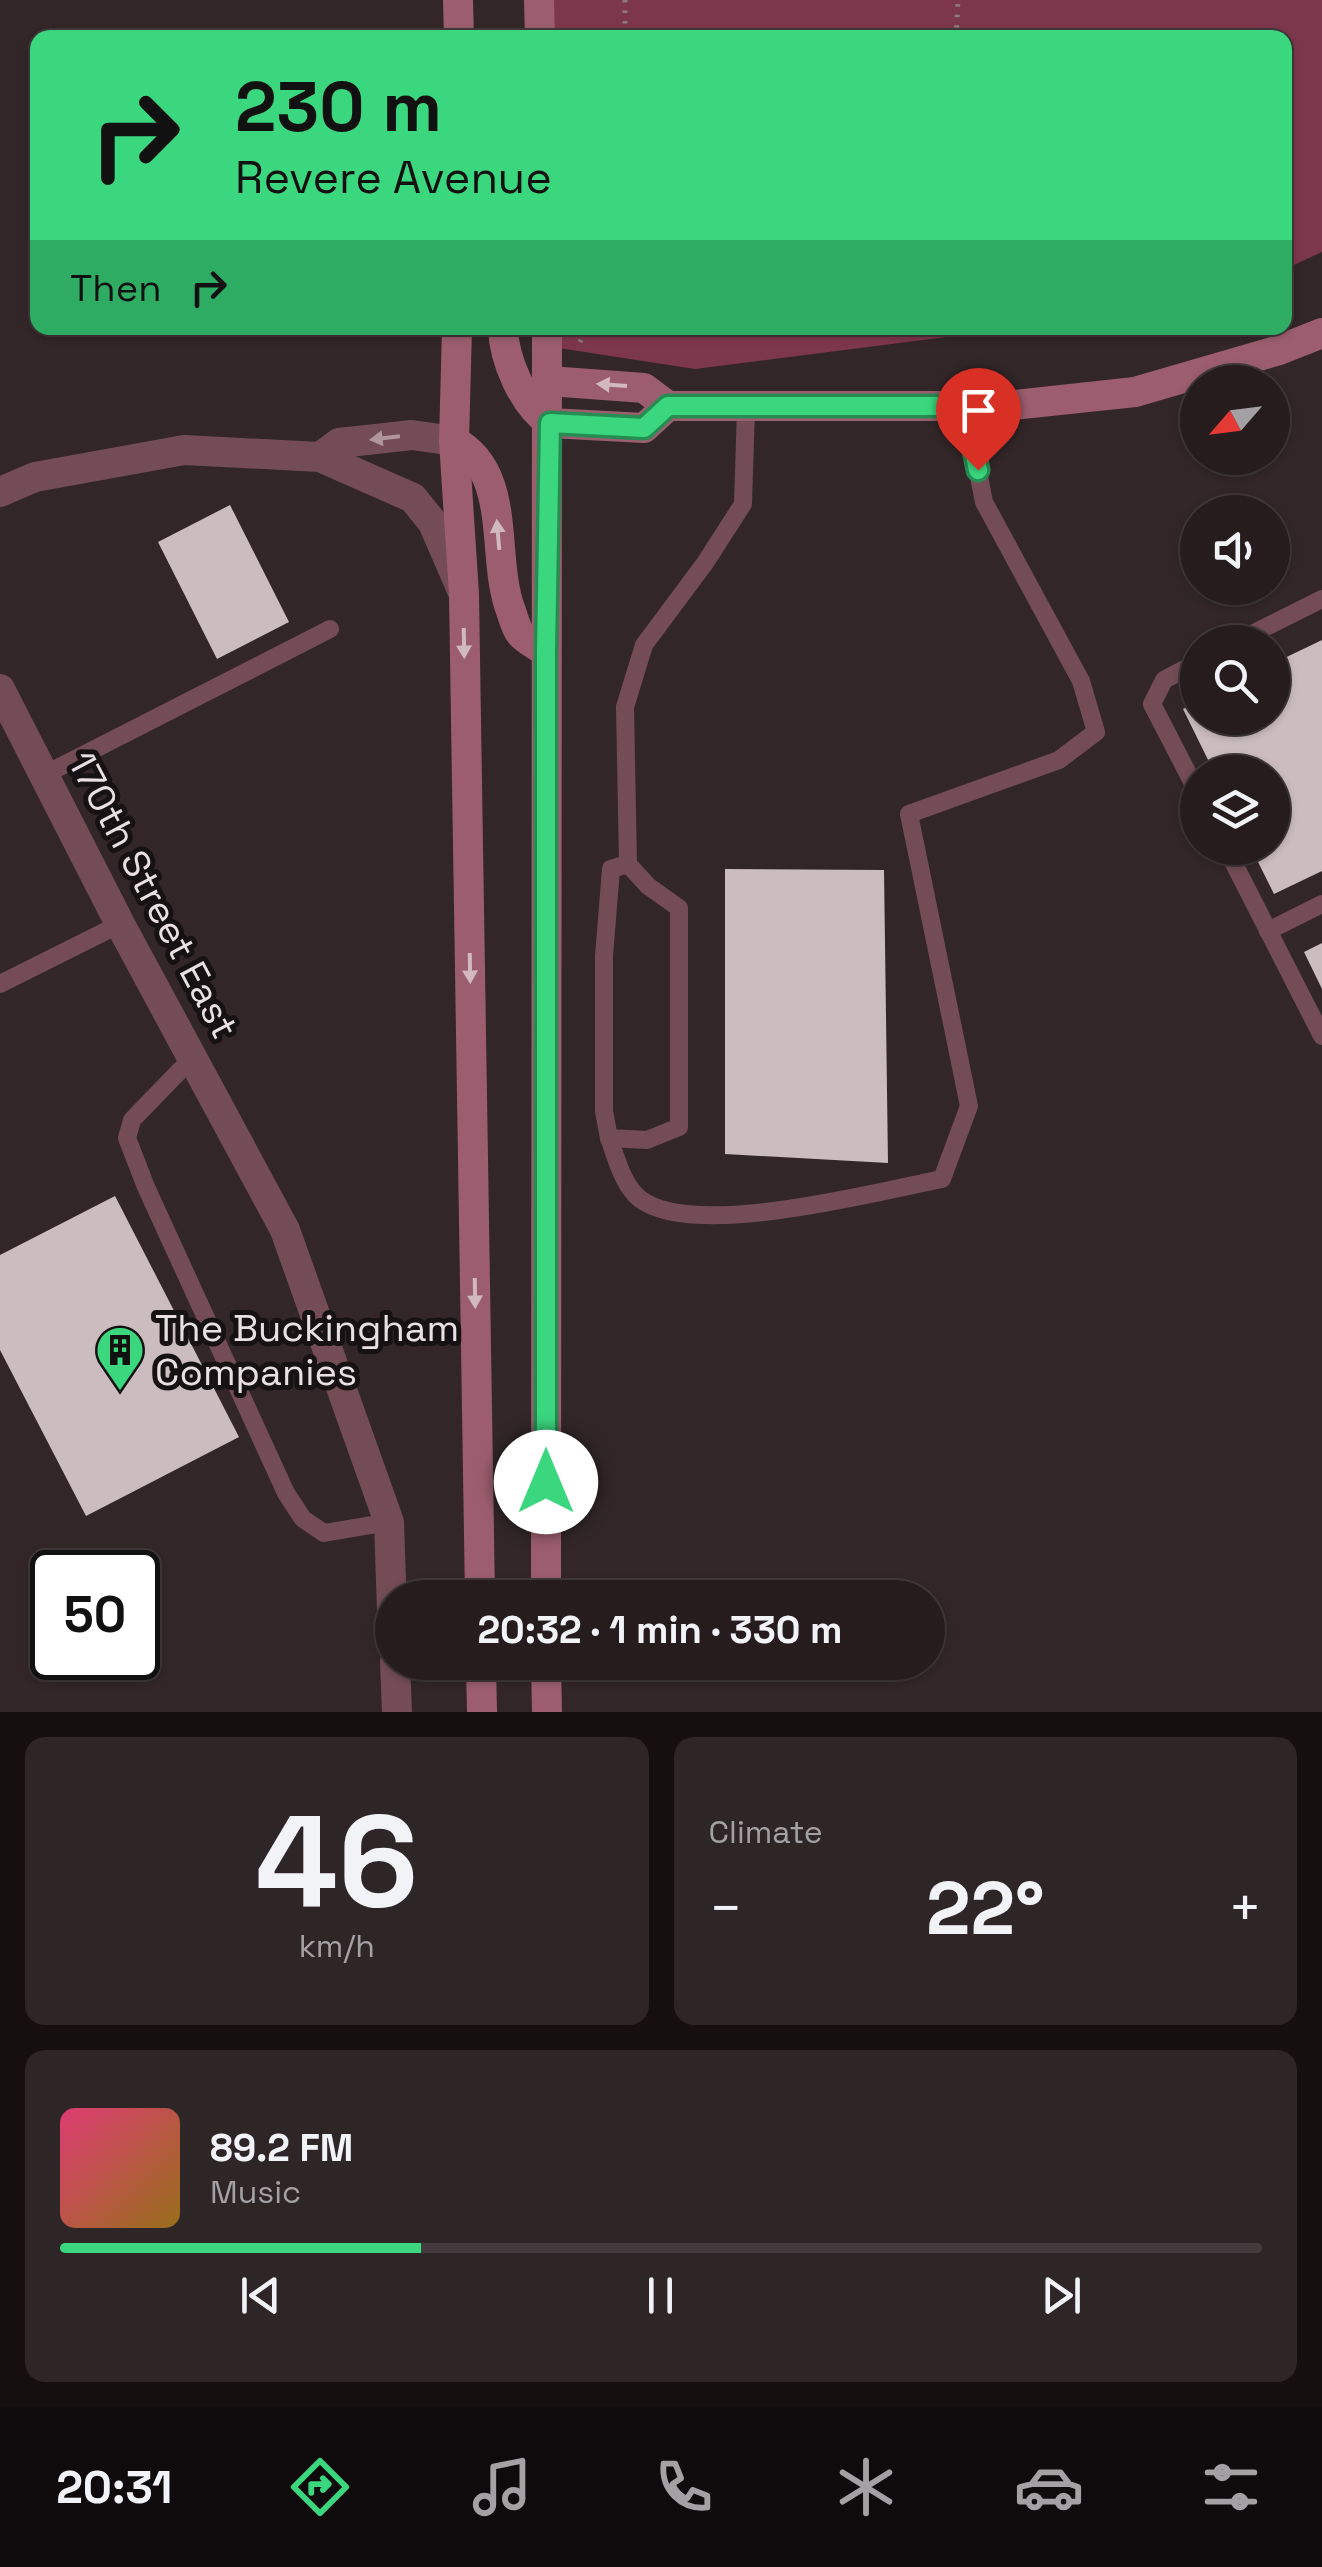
<!DOCTYPE html>
<html lang="en">
<head>
<meta charset="utf-8">
<style>
  :root { --surface:#261c1e; --page:#2e2527; --text:#f1f3f6; --muted:#a4a1a4; --line:#423a3c; --accent:#3bd77e }
  body { margin:0; font-family:"Space Grotesk",sans-serif; background:var(--page); color:var(--text); height:100vh; display:flex; flex-direction:column; font-size:38px; white-space:nowrap }
  * { box-sizing:border-box; margin:0 }
  p { font-size:32px; color:var(--muted) }
  .icon { flex:none; width:55px; height:55px; fill:none; stroke:currentColor; stroke-width:2; stroke-linecap:round; stroke-linejoin:round }
  .map { position:relative; height:1712px; overflow:hidden }
  .panel { display:flex; flex-direction:column; gap:25px; padding:25px; background:#150f10; flex:1 }
  .panel>* { flex:none }
  .guide { position:absolute; left:30px; top:30px; width:1262px; height:305px; border-radius:20px; box-shadow:0 2px 8px #0004,0 0 0 2px var(--line); background:#3bd77e; color:#111; overflow:hidden }
  .needle { width:65px; rotate:242deg }
  .tools { position:absolute; left:1180px; top:365px; display:grid; gap:20px }
  .tools a { display:grid; place-items:center; width:110px; height:110px; border-radius:50%; background:var(--surface); box-shadow:0 2px 8px #0004,0 0 0 2px var(--line); font-size:50px }
  .speed { position:absolute; left:30px; top:1550px; display:flex; gap:20px; font-size:50px; font-weight:700; text-align:center }
  .speed>* { display:grid; place-content:center; width:130px; height:130px; border-radius:50%; background:var(--surface); box-shadow:0 2px 8px #0004,0 0 0 2px var(--line); line-height:1 }
  .speed .limit { border:5px solid #111; border-radius:15px; background:#fff; color:#111 }
  .pin { position:absolute; display:grid; place-items:center; width:85px; height:85px; color:#fff; margin:-102px -42px; border-radius:50% 50% 50% 0; rotate:-45deg; box-shadow:0 0 10px #0007 }
  .pin .icon { rotate:45deg }
  .me { position:absolute; width:110px; margin:-55px; rotate:0deg; stroke-linejoin:round; filter:drop-shadow(0 0 8px #0008) }
  .turn { display:flex; align-items:center; gap:35px; height:210px; padding:0 40px; font-size:45px }
  .turn .icon { width:130px; height:130px; stroke-width:2.5 }
  .turn b { display:block; font-size:70px; line-height:85px }
  .then { display:flex; align-items:center; height:95px; padding:0 40px; background:#0003; gap:20px; font-size:38px }
  .big { font-size:75px; font-weight:600; line-height:1.1 }
  .panel .card { flex:1; display:flex; flex-direction:column; justify-content:center; gap:15px; min-width:0; padding:0 35px; border-radius:20px; background:var(--page) }
  .panel .dial { align-items:center; gap:0 }
  .dial b { font-size:130px; line-height:1 }
  .song { display:flex; align-items:center; gap:30px }
  .cover { width:120px; height:120px; border-radius:15px; background:linear-gradient(135deg,hsl(340 70% 55%),hsl(40 70% 35%)) }
  .played { height:10px; border-radius:5px; background:linear-gradient(90deg,var(--accent) 30%,var(--line) 30%) }
  .keys { display:flex; justify-content:space-around; direction:ltr }
  .heat { display:flex; justify-content:space-between; align-items:center; font-size:55px; direction:ltr }
  .panel .tiles { flex:1; display:grid; gap:25px; grid-template-columns:1fr 1fr }
  .card:last-child { grid-column:span 2 }
  .trip { position:absolute; left:375px; top:1580px; width:570px; height:100px; border-radius:50px; background:var(--surface); box-shadow:0 2px 8px #0004,0 0 0 2px var(--line); font-weight:600; line-height:100px; text-align:center }
  .tab-bar { display:flex; height:160px; justify-content:space-around; align-items:center; background:#0f0b0c; color:var(--muted) }
  .tab-bar .icon { width:70px; height:70px }
  .tab-bar .selected { color:var(--accent) }
  .tab-bar b { font-size:45px; color:var(--text) }
  .map>svg:first-child { display:block }
  .green { fill:#7d374c }
  .building { fill:#cbbcbf }
  .lines { fill:none; stroke-linecap:round; stroke-linejoin:round }
  .path { stroke:#877d7f; stroke-width:5; stroke-dasharray:2.5 8; stroke-linecap:butt }
  .lane { stroke:#734c56; stroke-width:18 }
  .street { stroke:#734c56; stroke-width:30 }
  .secondary { stroke:#9c5e6e; stroke-width:30 }
  .oneway { fill:#d1b9bf }
  .oneway2 { fill:#ae969c }
  .route-casing { stroke:#268c52; stroke-width:25 }
  .route { stroke:#3bd77e; stroke-width:18 }
  .labels { text-anchor:middle; dominant-baseline:central; stroke-width:10; stroke-linejoin:round; paint-order:stroke }
  .street-label { font-size:38px; fill:#e8e0e2; stroke:#161112 }
  .poi-label { font-size:38px; fill:#e8e0e2; stroke:#161112; text-anchor:start }
</style>
</head>
<body>
<div class="map">
<svg width="1322" height="1712" viewBox="0 0 1322 1712">
  <rect width="100%" height="100%" fill="#322628"/>
  <!-- green -->
  <g class="green">
    <polygon points="533,0 1322,0 1322,252 1285,269 1285,38 534,37"/>
    <polygon points="539,328 1017,328 695,369 539,345"/>
  </g>
  <!-- building -->
  <g class="building">
    <polygon points="230,505 289,622 217,659 158,542"/>
    <polygon points="1322,640 1322,871 1274,894 1251,848 1272,848 1272,772 1214,772 1183,709 1198,701 1198,718 1272,718 1272,664"/>
    <polygon points="725,869 884,870 888,1163 725,1154"/>
    <polygon points="1322,943 1322,989 1304,952"/>
    <polygon points="115,1196 239,1437 86,1516 0,1350 0,1255"/>
  </g>
  <g class="lines">
    <!-- path -->
    <g class="path">
      <polyline points="625,0 625,38"/>
      <polyline points="956,38 958,0"/>
      <polyline points="580,342 587,328"/>
    </g>
    <!-- lane -->
    <g class="lane">
      <polyline points="1236,642 1322,599"/>
      <polyline points="1198,662 1164,680 1152,704 1198,793"/>
      <polyline points="44,775 330,629"/>
      <polyline points="1226,848 1322,1036"/>
      <polyline points="628,864 611,869 604,956 604,1111 609,1138 647,1140 679,1127 679,908 648,886 628,864 625,707 644,645 705,563 743,504 746,408"/>
      <polyline points="1268,931 1322,904"/>
      <polyline points="0,984 120,924"/>
      <polyline points="193,1057 132,1120 127,1138 146,1187 286,1493 303,1519 324,1533 389,1522"/>
      <path d="M609 1138C616 1157 623 1186 640 1199 694 1240 876 1192 942 1179L969 1106 909 814 1059 760 1096 732 1081 681 984 502 965 406"/>
    </g>
    <!-- street -->
    <g class="street">
      <polyline points="320,457 339,443 412,435 454,441"/>
      <polyline points="0,492 35,477 184,450 320,457 413,498 433,523 462,590"/>
      <polyline points="0,689 120,924 285,1230 389,1522 392,1610"/>
      <polyline points="395,1662 397,1712"/>
    </g>
    <!-- secondary -->
    <g class="secondary">
      <polyline points="458,0 459,38"/>
      <polyline points="539,0 540,38"/>
      <polyline points="457,328 454,441 464,594 480,1598"/>
      <path d="M503 328C504 360 523 405 550 423"/>
      <polyline points="549,381 644,388 668,406 1004,406 1135,392 1279,350 1322,333"/>
      <polyline points="550,423 644,428 668,406"/>
      <path d="M454 441C514 473 490 557 511 611 513 617 516 628 520 633 525 640 538 646 545 651"/>
      <polyline points="546,1598 547,328"/>
      <polyline points="481,1662 482,1712"/>
      <polyline points="546,1662 547,1712"/>
    </g>
  </g>
  <!-- one-way arrows -->
  <defs><path id="oneway-solid" d="M-6-.8H1V-3.2L6.5 0L1 3.2V.8H-6Z" transform="scale(2.5)"/></defs>
  <g class="oneway">
    <use href="#oneway-solid" transform="translate(612 385) rotate(-176)"/>
    <use href="#oneway-solid" transform="translate(498 535) rotate(-95)"/>
    <use href="#oneway-solid" transform="translate(464 643) rotate(89)"/>
    <use href="#oneway-solid" transform="translate(470 968) rotate(89)"/>
    <use href="#oneway-solid" transform="translate(475 1293) rotate(89)"/>
  </g>
  <use class="oneway2" href="#oneway-solid" transform="translate(385 438) rotate(173)"/>
  <g class="lines">
    <!-- route casing -->
    <g class="route-casing">
      <polyline id="route" points="546,1482 546,651 550,423 644,428 668,406 965,406 978,470"/>
    </g>
    <!-- route -->
    <use href="#route" class="route"/>
  </g>
  <!-- icons -->
  <defs>
    <g id="building-pin" transform="scale(2.5)"><path d="M0 17L-7.5 6A9.5 9.5 0 1 1 7.5 6Z" fill="#3bd77e" stroke="#161112"/><path d="M-4-6H4V6H1V3H-1V6H-4ZM-2.5-4.3h1.7v1.8h-1.7ZM.8-4.3h1.7v1.8H.8ZM-2.5-1h1.7V.8h-1.7ZM.8-1h1.7V.8H.8Z" fill="#111"/></g>
  </defs>
  <g fill-rule="evenodd">
    <use href="#building-pin" x="120" y="1350"/>
  </g>
  <g class="labels">
    <!-- street labels -->
    <g class="street-label">
      <text transform="translate(153 895) rotate(62)">170th Street East</text>
    </g>
    <!-- poi labels -->
    <g class="poi-label">
      <text x="155" y="1328">The Buckingham<tspan x="155" dy="44">Companies</tspan></text>
    </g>
  </g>
</svg>
<div class="tools">
<a><svg class="needle" viewBox="-14 -14 28 28"><path d="M0-13l5 13h-10z" fill="#e53935"/><path d="M0 13l5-13h-10z" fill="#a4a1a4"/></svg></a>
<a><svg class="icon" aria-label="sound" viewBox="0 0 24 24"><path d="M4 9h4l5-4v14l-5-4H4zM17 9q2 3 0 6"/></svg></a>
<a><svg class="icon" aria-label="search" viewBox="0 0 24 24"><circle cx="10" cy="10" r="6"/><path d="M15 15l6 6"/></svg></a>
<a><svg class="icon" aria-label="layers" viewBox="0 0 24 24"><path d="M12 4l9 5-9 5-9-5zM3 14l9 5 9-5"/></svg></a>
</div>
<div class="speed"><div class="limit">50</div></div>
<div class="pin" style="left:978px;top:470px;background:#d93025"><svg class="icon" aria-label="arrive" viewBox="0 0 24 24"><path d="M6 21V4h12l-3 4 3 4H6"/></svg></div>
<svg class="me" style="left:546px;top:1482px" viewBox="-20 -20 40 40"><circle r="19" fill="#fff"/><path d="M0-13L10 11 0 6-10 11z" fill="#3bd77e"/></svg>
<div class="trip">20:32 · 1 min · 330 m</div>
<div class="guide">
<div class="turn"><svg class="icon" aria-label="right" viewBox="0 0 24 24"><path d="M7 20v-9h11M14 6l5 5-5 5"/></svg><div><b>230 m</b>Revere Avenue</div></div>
<div class="then">Then<svg class="icon" aria-label="right" viewBox="0 0 24 24"><path d="M7 20v-9h11M14 6l5 5-5 5"/></svg></div>
</div>
</div>
<section class="panel">
<div class="tiles">
<div class="card dial"><b>46</b><p>km/h</p></div>
<div class="card"><p>Climate</p>
<div class="heat"><a>−</a><b class="big">22°</b><a>+</a></div>
</div>
<div class="card">
<div class="song"><i class="cover"></i><div><b>89.2 FM</b><p>Music</p></div></div>
<div class="played"></div>
<div class="keys"><svg class="icon" aria-label="previous" viewBox="0 0 24 24"><path d="M18 5L8 12l10 7zM5 5v14"/></svg><svg class="icon" aria-label="pause" viewBox="0 0 24 24"><path d="M8 5v14M16 5v14"/></svg><svg class="icon" aria-label="next" viewBox="0 0 24 24"><path d="M6 5l10 7-10 7zM19 5v14"/></svg></div>
</div>
</div>
</section>
<nav class="tab-bar">
<b>20:31</b>
<svg class="icon selected" aria-label="directions" viewBox="0 0 24 24"><path d="M12 3l9 9-9 9-9-9zM9 14v-3h6M13 9l2 2-2 2"/></svg>
<svg class="icon" aria-label="music" viewBox="0 0 24 24"><path d="M9 18V5l10-2v13"/><circle cx="6" cy="18" r="3"/><circle cx="16" cy="16" r="3"/></svg>
<svg class="icon" aria-label="phone" viewBox="0 0 24 24"><path d="M5 4h4l2 5-3 2q2 4 5 5l2-3 5 2v4C11 20 4 13 5 4z"/></svg>
<svg class="icon" aria-label="climate" viewBox="0 0 24 24"><path d="M12 3v18M4 7l16 10M4 17L20 7"/></svg>
<svg class="icon" aria-label="car" viewBox="0 0 24 24"><path d="M5 17H2v-5l4-1 3-4h7l3 4 3 1v5h-3M9 17h6M6 11h13"/><circle cx="7" cy="17" r="2"/><circle cx="17" cy="17" r="2"/></svg>
<svg class="icon" aria-label="filters" viewBox="0 0 24 24"><path d="M4 7h16M4 17h16"/><circle cx="9" cy="7" r="2"/><circle cx="15" cy="17" r="2"/></svg>
</nav>
</body>
</html>
